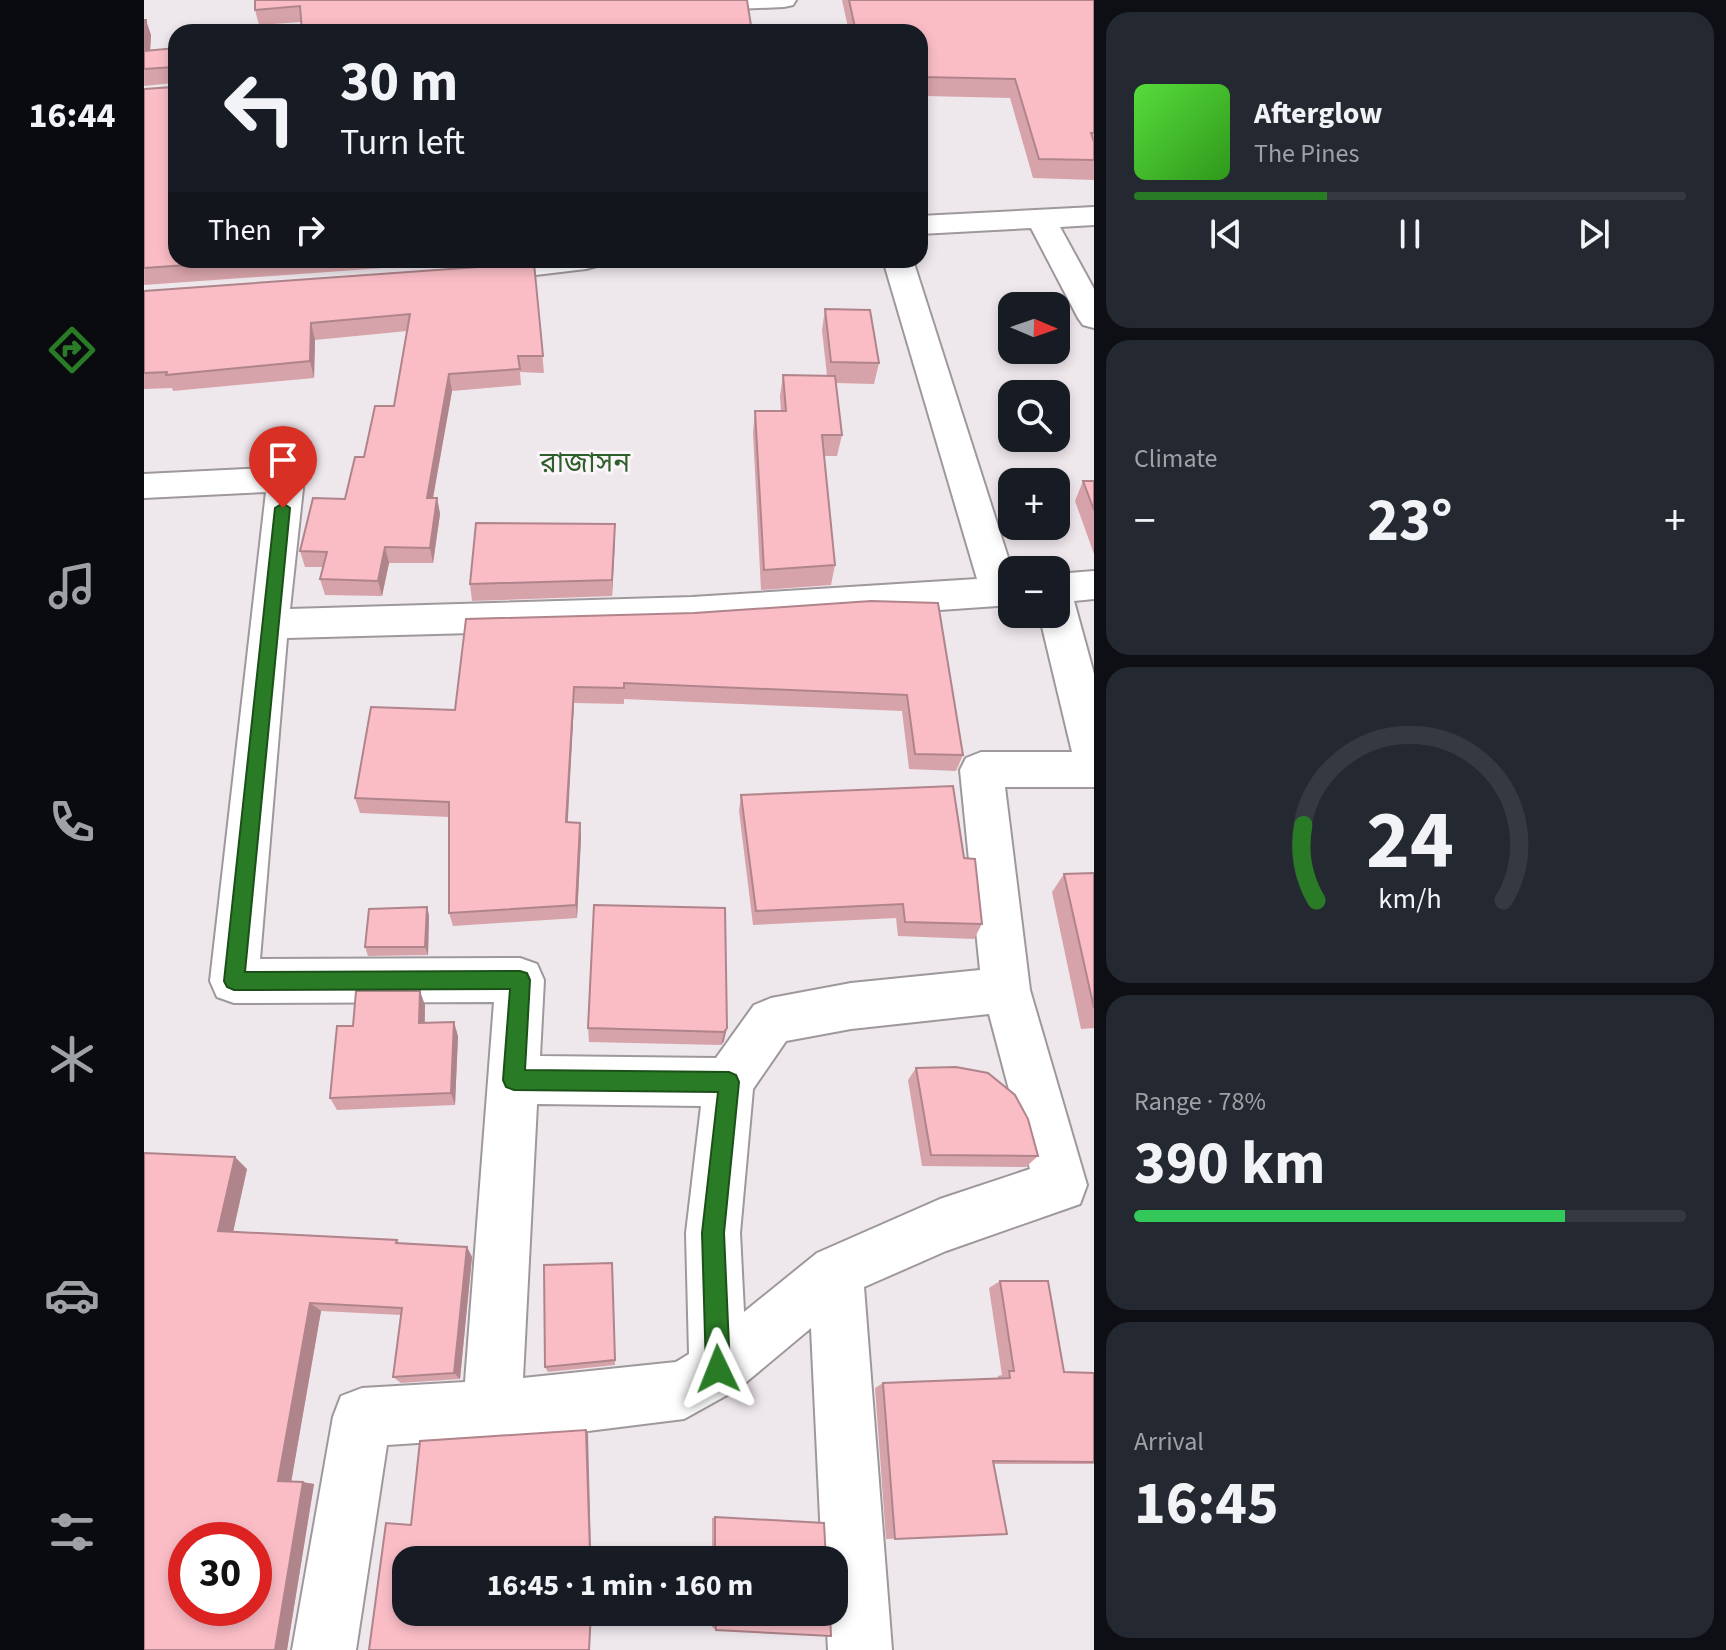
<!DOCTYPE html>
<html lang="en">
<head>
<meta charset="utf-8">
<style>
  :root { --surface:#171b24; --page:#242831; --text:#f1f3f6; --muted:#9ea1a6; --line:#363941; --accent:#2a7b26 }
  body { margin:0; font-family:"Source Sans 3","Noto Sans Bengali",sans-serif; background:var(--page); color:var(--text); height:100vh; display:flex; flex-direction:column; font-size:30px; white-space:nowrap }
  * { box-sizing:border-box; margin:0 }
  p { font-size:26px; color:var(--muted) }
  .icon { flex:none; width:44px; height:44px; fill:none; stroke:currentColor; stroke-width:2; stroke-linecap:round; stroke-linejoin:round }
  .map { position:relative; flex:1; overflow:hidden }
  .sheet { display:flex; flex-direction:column; gap:12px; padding:12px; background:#0d0f14; width:632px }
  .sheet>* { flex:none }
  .top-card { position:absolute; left:24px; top:24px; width:760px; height:244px; border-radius:24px; box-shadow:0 4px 12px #0003; background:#171b24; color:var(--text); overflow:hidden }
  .needle { width:52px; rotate:92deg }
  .controls { position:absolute; left:854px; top:292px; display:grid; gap:16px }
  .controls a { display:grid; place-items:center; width:72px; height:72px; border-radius:16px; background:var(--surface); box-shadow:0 4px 12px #0003; font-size:40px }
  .speed { position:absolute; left:24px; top:1522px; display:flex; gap:16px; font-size:40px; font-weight:700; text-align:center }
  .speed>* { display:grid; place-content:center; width:104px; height:104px; border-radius:50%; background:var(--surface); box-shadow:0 4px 12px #0003; line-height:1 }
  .speed .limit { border:12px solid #d22; background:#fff; color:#111 }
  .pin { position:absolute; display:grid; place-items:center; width:68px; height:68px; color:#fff; margin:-82px -34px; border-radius:50% 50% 50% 0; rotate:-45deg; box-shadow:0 0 8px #0007 }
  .pin .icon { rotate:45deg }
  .me { position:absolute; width:88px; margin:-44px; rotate:358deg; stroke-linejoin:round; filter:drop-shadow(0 0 6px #0008) }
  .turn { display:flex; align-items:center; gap:28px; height:168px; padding:0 40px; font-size:36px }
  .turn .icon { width:104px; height:104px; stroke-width:2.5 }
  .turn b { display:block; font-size:56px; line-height:68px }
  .then { display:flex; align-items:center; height:76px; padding:0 40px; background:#0003; gap:16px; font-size:30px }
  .big { font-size:60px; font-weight:700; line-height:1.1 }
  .sheet .tile { flex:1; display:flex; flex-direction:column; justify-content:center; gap:12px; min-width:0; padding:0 28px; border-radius:24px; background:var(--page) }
  .sheet .dial { align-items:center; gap:0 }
  .dial svg { height:208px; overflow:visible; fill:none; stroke:var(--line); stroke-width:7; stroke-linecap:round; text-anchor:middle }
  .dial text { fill:var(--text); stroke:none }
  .song { display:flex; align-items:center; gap:24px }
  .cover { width:96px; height:96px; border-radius:12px; background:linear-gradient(135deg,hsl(110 70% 55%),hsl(110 70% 35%)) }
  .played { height:8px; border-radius:4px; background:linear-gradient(90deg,var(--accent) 35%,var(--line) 35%) }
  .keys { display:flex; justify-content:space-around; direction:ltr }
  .heat { display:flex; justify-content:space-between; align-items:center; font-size:44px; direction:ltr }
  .charge { height:12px; border-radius:6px; background:linear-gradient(90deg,#34c759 78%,var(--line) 0) }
  .trip { position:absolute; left:248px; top:1546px; width:456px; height:80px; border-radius:24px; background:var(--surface); box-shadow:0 4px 12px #0003; font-weight:700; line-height:80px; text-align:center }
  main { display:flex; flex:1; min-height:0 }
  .tab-bar { display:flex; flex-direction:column; width:144px; justify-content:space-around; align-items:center; background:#090b0e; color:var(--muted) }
  .tab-bar .icon { width:56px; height:56px }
  .tab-bar .active { color:var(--accent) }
  .tab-bar b { font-size:36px; color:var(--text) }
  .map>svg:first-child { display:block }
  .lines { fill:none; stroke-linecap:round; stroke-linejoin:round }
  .street-casing { stroke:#9e989c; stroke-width:4 }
  .street { fill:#fff; fill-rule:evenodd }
  .wall { fill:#d7a3aa }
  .shaded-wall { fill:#af848b }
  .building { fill:#fabdc6; stroke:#af848b; stroke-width:2; fill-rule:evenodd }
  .route { fill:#2a7b26; stroke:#1b5019; stroke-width:2 }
  .labels { text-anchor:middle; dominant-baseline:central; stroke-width:6; stroke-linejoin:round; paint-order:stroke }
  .quarter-label { font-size:28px; fill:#2c5f29; stroke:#fbf5f9 }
</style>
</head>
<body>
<main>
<nav class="tab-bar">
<b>16:44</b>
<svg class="icon active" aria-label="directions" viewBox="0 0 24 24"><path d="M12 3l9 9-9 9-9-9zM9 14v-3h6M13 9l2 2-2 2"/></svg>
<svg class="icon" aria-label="music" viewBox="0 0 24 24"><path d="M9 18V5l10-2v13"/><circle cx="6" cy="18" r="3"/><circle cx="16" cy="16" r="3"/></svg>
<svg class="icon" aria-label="phone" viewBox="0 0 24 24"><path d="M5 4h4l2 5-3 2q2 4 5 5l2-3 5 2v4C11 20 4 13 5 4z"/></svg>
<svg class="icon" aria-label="climate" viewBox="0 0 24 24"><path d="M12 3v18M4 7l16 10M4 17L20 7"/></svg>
<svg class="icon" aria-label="car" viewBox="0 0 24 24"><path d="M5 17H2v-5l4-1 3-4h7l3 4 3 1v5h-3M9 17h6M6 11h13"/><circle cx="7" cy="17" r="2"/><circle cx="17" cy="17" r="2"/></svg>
<svg class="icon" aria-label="filters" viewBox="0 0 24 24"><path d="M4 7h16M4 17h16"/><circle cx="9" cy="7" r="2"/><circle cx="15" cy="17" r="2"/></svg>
</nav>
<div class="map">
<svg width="950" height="1650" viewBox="0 0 950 1650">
  <rect width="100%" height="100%" fill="#eee7ec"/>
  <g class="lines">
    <!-- street casing -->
    <g class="street-casing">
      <g id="street">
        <polygon points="486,0 652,0 649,5 640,7 501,13 492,11"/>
        <polygon points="950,207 950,225 916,227 950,289 950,328 939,325 934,318 887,228 776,234 776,216"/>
        <polygon points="365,260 457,260 453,266 442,269 333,282 322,280 318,273 322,266"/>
        <path d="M739 260H769L868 570V605L548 627 143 638 116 959 376 958 393 964 400 980 396 1056 572 1058 610 1005 627 998 707 983 836 970 816 770 822 758 837 752H928L895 614H912V574L950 571V599L930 601 950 674V787H861L886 990 943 1185 936 1204 802 1251 720 1287 748 1650H684L682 1612H690V1560H678L667 1328 594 1389 540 1419 428 1433 243 1445 212 1650H148L189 1417 197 1396 218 1388 321 1382 350 1002 90 1003 73 997 66 981 122 492 0 498V474L142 467 155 470 160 479 146 609 548 597 833 579ZM845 1014 886 1169 796 1199 673 1253 600 1312 596 1233 609 1089 642 1041 707 1029ZM393 1104 557 1106 542 1233 545 1354 532 1362 379 1378Z"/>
      </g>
    </g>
    <!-- street -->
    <use href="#street" class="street"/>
  </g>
  <!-- wall -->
  <g class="wall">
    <polygon points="111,0 608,32 157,22 115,25 111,10"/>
    <polygon points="698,0 950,0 950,180 889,178 866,98 783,96 779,114 776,114 776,32 705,32"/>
    <polygon points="0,20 7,35 6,51 32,48 32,260 352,260 0,285 0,89 29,87 29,83 0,86"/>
    <polygon points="390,263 400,373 376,372 377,385 308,391 289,498 293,498 296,514 289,563 245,563 238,596 181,595 176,579 179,567 161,567 156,551 201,499 220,457 250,406 263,331 171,340 170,378 29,391 28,388 0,389 0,291"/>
    <polygon points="681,309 735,363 730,384 692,383 698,435 693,456 680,456 691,565 687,585 617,590 609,432 611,411 637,411 636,396 639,375 683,376 678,330"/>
    <polygon points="939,481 950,481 950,554 931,501"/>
    <polygon points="471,524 468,596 328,601 326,584"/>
    <polygon points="727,601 819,755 812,771 765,769 758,711 480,699 480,704 430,703 423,822 436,823 437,838 433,918 309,926 305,913 305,817 216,813 211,798 311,710 550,613"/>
    <polygon points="597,795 820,858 838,924 830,939 754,936 752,918 609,925 595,811"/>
    <polygon points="950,873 950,1028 937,1029 908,892 920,874"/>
    <polygon points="581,908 580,1041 577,1045 445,1042 444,1028"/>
    <polygon points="285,915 284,955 224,956 221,947"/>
    <polygon points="281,1005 281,1023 314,1036 311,1105 193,1110 186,1098 209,1026"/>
    <polygon points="772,1068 894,1156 882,1167 778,1166 764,1080"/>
    <polygon points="0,1153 103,1169 89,1232 253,1240 255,1243 323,1247 328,1257 316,1379 257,1383 249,1377 257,1315 177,1311 147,1481 170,1484 143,1650"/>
    <polygon points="468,1263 471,1365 404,1372 401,1367"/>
    <polygon points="856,1281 920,1372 950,1373 950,1464 849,1464 863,1534 742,1539 731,1388 739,1383 854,1378 854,1376 858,1375 845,1288"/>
    <polygon points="571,1517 682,1560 568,1560 568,1518"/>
    <polygon points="568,1612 690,1612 572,1630 568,1627"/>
  </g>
  <!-- shaded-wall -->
  <g class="shaded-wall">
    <polygon points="2,20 7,35 5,67 0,52"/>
    <polygon points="167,323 171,340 170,378 166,361"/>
    <polygon points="305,374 308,391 286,514 283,498"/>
    <polygon points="293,498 296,514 289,563 286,548"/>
    <polygon points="471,524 471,541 468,596 468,580"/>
    <polygon points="241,547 245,563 238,596 234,581"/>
    <polygon points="430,687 430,703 423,837 422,822"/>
    <polygon points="436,823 437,838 433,918 432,905"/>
    <polygon points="283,907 285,915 284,955 281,947"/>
    <polygon points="276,991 281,1005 280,1037 275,1023"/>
    <polygon points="310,1022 314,1036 311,1105 307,1093"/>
    <polygon points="583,1028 580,1041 577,1045 580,1032"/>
    <polygon points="91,1157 103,1169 87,1241 74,1231"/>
    <polygon points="323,1247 328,1257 316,1379 310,1373"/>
    <polygon points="166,1303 177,1311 147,1483 134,1481"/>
    <polygon points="442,1430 444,1434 447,1553 446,1553"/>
    <polygon points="159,1482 170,1484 143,1650 131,1650"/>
  </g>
  <!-- building -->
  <g class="building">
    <polygon points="111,0 603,0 608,32 158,32 156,6 111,10"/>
    <polygon points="705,0 950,0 950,133 947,133 950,142 950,160 895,159 871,79 779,77 783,95 776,95 776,32 712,32"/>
    <polygon points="0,20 2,20 0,48"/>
    <polygon points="32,48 32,260 114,260 0,268 0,89 29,87 29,67 0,69 0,51"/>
    <polygon points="390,263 399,356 374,356 376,369 305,374 283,498 293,498 286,548 241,547 234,581 176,579 183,552 156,551 169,498 201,499 211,457 220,457 231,406 250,406 266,314 167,323 166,361 22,375 23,372 0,373 0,291"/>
    <polygon points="681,309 726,310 735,363 687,362"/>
    <polygon points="639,375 691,376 698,435 678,435 691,565 620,570 611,411 642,411"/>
    <polygon points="939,481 950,481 950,510"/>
    <polygon points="332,523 471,524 468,580 326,584"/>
    <polygon points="727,601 794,603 819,755 771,754 763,695 480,683 480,688 430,687 422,822 436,823 432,905 305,913 305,802 211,798 227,707 311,710 322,619 550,613"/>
    <polygon points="809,786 820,858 831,859 838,924 761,922 759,904 612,911 597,795"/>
    <polygon points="950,873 950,1008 920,874"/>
    <polygon points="450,905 581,908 583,1028 580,1032 444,1028"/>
    <polygon points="283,907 281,947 221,947 225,909"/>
    <polygon points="212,991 276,991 275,1023 310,1022 307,1093 186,1098 193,1026 209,1026"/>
    <polygon points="812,1067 844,1073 871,1095 884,1119 894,1156 787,1155 772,1068"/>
    <path d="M0 1153 91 1157 74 1231 253 1240 252 1243 323 1247 310 1373 249 1377 258 1308 166 1303 134 1481 159 1482 131 1650H0ZM42 1540H110V1608H42Z"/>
    <polygon points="468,1263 471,1360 401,1367 400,1265"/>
    <polygon points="856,1281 904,1281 920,1372 950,1373 950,1462 849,1461 863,1534 751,1539 739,1383 866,1378 865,1371 870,1371"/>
    <polygon points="442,1430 446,1553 450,1553 450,1560 262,1560 262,1612 447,1612 445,1650 225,1650 242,1523 267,1525 276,1441"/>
    <polygon points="571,1517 680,1523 682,1560 571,1560"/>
    <polygon points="690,1563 694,1564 694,1611 686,1615 687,1636 572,1630 571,1612 690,1612"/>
  </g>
  <!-- route -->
  <polygon class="route" points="139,503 146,508 101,972 376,971 383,973 386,980 381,1070 585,1072 592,1075 595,1082 580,1233 586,1369 582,1378 574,1381 566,1378 562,1369 558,1233 574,1092 370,1090 362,1087 359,1080 366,989 90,990 83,987 80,981 131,508"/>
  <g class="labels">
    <!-- quarter labels -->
    <g class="quarter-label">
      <text x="441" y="463">রাজাসন</text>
    </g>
  </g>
</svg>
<div class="controls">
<a><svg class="needle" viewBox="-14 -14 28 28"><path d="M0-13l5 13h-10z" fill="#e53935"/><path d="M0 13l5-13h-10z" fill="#9ea1a6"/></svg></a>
<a><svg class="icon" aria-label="search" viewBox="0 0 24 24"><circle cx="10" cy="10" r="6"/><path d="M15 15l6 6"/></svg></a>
<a>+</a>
<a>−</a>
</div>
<div class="speed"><div class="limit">30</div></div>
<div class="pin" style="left:139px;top:508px;background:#d93025"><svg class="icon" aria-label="arrive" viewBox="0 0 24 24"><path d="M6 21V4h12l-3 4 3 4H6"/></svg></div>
<svg class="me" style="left:574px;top:1369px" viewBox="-20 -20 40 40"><path d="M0-17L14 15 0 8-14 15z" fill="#2a7b26" stroke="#fff" stroke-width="4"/></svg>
<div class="trip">16:45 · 1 min · 160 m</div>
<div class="top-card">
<div class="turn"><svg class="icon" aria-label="left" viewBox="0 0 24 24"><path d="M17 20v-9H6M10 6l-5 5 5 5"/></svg><div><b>30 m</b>Turn left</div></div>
<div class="then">Then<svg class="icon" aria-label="right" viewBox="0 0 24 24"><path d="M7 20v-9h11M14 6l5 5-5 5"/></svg></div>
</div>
</div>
<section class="sheet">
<div class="tile">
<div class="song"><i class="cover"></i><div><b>Afterglow</b><p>The Pines</p></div></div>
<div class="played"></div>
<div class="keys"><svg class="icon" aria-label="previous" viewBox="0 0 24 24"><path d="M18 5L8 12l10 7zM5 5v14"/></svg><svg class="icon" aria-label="pause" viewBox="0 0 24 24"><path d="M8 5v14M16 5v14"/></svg><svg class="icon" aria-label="next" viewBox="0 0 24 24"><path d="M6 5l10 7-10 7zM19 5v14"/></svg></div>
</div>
<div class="tile"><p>Climate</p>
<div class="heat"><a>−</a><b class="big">23°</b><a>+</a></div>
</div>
<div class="tile dial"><svg viewBox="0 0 100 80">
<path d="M14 69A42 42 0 1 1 86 69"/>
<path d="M14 69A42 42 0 0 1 9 40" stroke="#2a7b26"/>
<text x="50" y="56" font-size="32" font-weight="700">24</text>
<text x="50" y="72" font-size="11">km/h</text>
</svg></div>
<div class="tile"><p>Range · 78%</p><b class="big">390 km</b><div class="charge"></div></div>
<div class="tile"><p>Arrival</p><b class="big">16:45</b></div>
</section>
</main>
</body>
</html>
